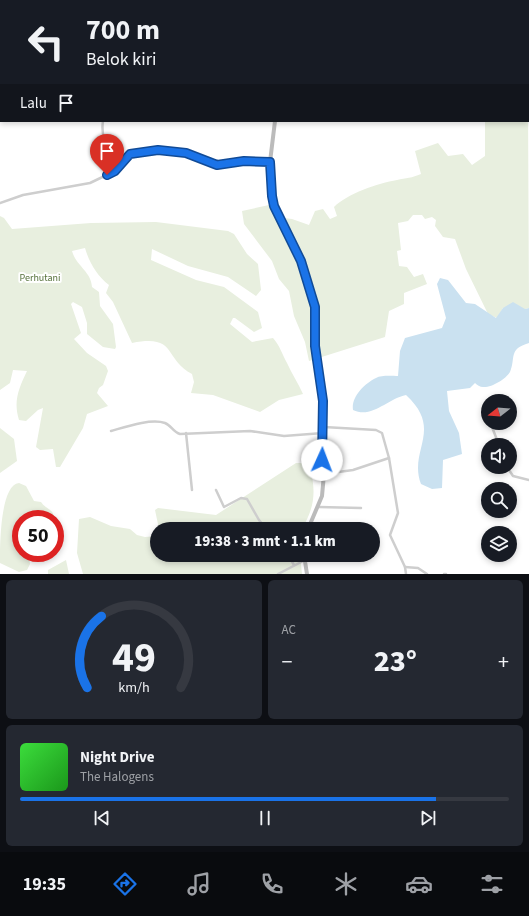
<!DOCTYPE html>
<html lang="id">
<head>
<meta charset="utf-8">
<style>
  :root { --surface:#171b24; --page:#242831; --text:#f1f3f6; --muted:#9ea1a6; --line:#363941; --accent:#1a73e8 }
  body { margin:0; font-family:"Source Sans 3",sans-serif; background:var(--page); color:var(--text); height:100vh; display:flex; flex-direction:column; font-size:15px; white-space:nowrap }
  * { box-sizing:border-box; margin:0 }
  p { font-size:13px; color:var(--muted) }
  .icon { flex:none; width:22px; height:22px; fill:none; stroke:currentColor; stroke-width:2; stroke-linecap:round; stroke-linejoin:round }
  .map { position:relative; height:574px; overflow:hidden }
  .sheet { display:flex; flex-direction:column; gap:6px; padding:6px; background:#0d0f14; flex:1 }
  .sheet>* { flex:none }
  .guide { position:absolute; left:0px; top:0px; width:529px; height:122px; box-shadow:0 2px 6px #0003; background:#171b24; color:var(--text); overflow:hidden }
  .needle { width:26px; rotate:253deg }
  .controls { position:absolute; left:481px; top:394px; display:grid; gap:8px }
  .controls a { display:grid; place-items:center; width:36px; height:36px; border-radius:50%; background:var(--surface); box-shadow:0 2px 6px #0003; font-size:20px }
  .speed { position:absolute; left:12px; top:510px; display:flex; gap:8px; font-size:20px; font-weight:700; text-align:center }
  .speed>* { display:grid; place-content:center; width:52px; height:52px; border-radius:50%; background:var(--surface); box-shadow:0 2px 6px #0003; line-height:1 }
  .speed .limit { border:6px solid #d22; background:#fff; color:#111 }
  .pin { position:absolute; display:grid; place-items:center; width:34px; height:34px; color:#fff; margin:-41px -17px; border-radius:50% 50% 50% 0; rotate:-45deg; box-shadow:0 0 4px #0007 }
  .pin .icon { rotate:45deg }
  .me { position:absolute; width:44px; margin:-22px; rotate:2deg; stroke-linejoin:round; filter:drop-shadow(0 0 3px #0008) }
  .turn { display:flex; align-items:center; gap:14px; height:84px; padding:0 20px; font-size:18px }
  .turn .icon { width:52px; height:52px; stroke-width:2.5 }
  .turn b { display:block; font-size:28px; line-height:34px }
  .then { display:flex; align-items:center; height:38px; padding:0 20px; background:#0003; gap:8px; font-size:15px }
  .big { font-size:30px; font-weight:800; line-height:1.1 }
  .sheet .tile { flex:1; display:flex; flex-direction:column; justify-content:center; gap:6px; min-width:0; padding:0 14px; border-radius:6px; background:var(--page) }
  .sheet .dial { align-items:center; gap:0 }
  .dial svg { height:104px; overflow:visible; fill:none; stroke:var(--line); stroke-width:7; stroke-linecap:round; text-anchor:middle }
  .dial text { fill:var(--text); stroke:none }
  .song { display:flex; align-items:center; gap:12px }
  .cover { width:48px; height:48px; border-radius:6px; background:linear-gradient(135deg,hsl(120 70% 55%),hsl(120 70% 35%)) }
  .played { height:4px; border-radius:2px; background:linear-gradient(90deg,var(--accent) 85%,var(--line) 85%) }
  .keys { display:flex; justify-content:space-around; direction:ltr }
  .heat { display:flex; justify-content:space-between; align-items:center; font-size:22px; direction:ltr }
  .sheet .tiles { flex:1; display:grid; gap:6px; grid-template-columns:1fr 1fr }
  .tile:last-child { grid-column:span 2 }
  .trip { position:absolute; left:150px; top:522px; width:230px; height:40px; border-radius:20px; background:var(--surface); box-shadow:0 2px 6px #0003; font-weight:800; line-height:40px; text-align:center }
  .dock { display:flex; height:64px; justify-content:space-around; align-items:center; background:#090b0e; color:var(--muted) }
  .dock .icon { width:28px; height:28px }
  .dock .active { color:var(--accent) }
  .dock b { font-size:18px; color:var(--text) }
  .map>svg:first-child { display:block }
  .green { fill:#e8efdf }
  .water { fill:#cae1f0 }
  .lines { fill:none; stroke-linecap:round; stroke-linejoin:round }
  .street { stroke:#cecece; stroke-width:2.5 }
  .secondary { stroke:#bbb; stroke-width:4 }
  .route-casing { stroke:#114b97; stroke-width:10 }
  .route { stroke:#1a73e8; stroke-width:7 }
  .labels { text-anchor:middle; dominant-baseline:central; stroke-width:4; stroke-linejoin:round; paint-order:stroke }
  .park-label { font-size:10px; fill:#55713a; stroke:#fff }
</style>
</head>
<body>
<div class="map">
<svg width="529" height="574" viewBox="0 0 529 574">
  <rect width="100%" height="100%" fill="#fff"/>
  <!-- green -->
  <g class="green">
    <polygon points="436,0 529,0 529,62 528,1"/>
    <path d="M528 102 529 308 525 309 503 308 497 318 488 314 466 269 455 239 443 237 435 226 436 220 432 217 425 219 422 215H413L408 221 398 223 401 250 397 251 399 266 407 267 414 277 423 274 427 284 404 293V304L389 311 385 337 309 361 305 342 294 316 289 291 279 279 272 261 244 224 242 211 269 205 276 217 292 219 309 225 315 211 323 209 330 219 337 216 334 207C347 194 378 183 397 180 406 178 412 178 421 174L415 151 438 143 448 156 463 154 472 165 485 156V121H528Z"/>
    <path d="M0 216 4 218 12 229 91 223 156 222 228 231 234 234 247 254 258 264 261 290 256 296 228 277 188 266 152 249 151 260 196 280 224 287 258 312 262 328 254 332 235 318H233L230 324 252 342 273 338C280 346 282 354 287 363 292 374 298 383 303 394L279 400 260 412 213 395 191 393 194 382 192 374C163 359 178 334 132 343L113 302 106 293 109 285C97 276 89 262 85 248L72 251C76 266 91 271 92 287L99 292 100 306 113 324 116 347 115 349 103 347 87 334V323L82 307 73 302 71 304 81 333 74 339 87 353 106 366 108 371 103 385 99 388 97 393 108 406 87 414 83 428 60 467H56L53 449 40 450 36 447 43 408 38 410 26 421 19 420C13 401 19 388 27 371L13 370 10 383 0 390Z"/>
    <polygon points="0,428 14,439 17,461 0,473"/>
    <path d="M296 463H302L310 467C316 492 315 506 302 529H159L155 510 158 508 216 515Z"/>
    <path d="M19 483 26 486 34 501 41 502C45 509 54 509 54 518L51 519H21V553H28L30 564 27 570 19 572 0 563C0 545 0 485 19 483Z"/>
    <polygon points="90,517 111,526 130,529 137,535 145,537 157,536 157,555 300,555 302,574 83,574 77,553 79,519"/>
    <polygon points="66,560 69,574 48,574 48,570"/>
  </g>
  <!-- water -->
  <path class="water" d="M440 278 448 280 466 303 475 304 496 318 503 308 513 302 525 309 529 308V343C508 349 516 358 510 372 506 379 491 388 483 387 480 387 477 385 475 383L470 388 447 391 449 411 459 433 462 454 443 460 442 488 432 489 421 484C408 450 444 430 406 395 387 399 372 419 353 410 351 397 364 384 376 378 381 375 392 376 398 376L400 351 405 338 442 328 446 318 437 284Z"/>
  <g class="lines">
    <!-- street -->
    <g class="street">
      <polyline points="283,0 283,1"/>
      <polyline points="487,1 487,0"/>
      <polyline points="0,70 1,70"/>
      <polyline points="115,170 130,154 158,150 186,153 217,165 244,161 270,162"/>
      <path d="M0 203 23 195 90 183 115 171C110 154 100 138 103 121"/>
      <polyline points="324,427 376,430 382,433 389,458 398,513 390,535 405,567 406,574"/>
      <polyline points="492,427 499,445"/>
      <path d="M111 431C125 427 151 418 165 423 171 425 173 432 180 434L250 431 284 436 323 433"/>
      <polyline points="186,433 192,490"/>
      <polyline points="507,467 513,476 529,480"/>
      <polyline points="324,474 353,470 389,458"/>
      <polyline points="216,490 224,507 241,498 247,499 259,520 266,529"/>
      <polyline points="319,507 361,508"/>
      <polyline points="288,555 294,565"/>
      <polyline points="405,567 418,568 427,574"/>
      <polyline points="278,574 305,560"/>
      <polyline points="444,574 446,574"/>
    </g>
    <!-- secondary -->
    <g class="secondary">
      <polyline points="104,0 108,1"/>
      <polyline points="383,0 383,1"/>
      <polyline points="275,121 270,162 272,196 277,213 301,261 315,307 315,346 323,401 324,474 322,496 308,529"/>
      <polyline points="304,555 307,574"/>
    </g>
  </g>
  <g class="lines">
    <!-- route casing -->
    <g class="route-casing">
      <polyline id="route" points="107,175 115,171 130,154 158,150 186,153 217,165 244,161 270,162 272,196 274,206 301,261 315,307 315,346 323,401 322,460"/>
    </g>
    <!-- route -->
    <use href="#route" class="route"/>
  </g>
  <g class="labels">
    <!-- park labels -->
    <g class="park-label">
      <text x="40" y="278">Perhutani</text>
    </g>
  </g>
</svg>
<div class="controls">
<a><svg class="needle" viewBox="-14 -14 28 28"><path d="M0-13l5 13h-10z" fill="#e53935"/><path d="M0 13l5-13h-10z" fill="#9ea1a6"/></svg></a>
<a><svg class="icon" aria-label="sound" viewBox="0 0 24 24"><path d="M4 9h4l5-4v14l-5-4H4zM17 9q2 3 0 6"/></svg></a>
<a><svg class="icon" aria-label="search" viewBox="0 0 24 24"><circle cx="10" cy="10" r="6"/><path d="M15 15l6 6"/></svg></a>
<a><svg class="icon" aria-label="layers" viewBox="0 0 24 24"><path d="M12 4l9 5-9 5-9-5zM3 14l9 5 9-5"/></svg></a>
</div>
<div class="speed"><div class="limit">50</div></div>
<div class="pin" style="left:107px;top:175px;background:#d93025"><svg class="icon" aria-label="arrive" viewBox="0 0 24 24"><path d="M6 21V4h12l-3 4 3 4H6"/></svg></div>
<svg class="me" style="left:322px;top:460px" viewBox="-20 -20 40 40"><circle r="19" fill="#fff"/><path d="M0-13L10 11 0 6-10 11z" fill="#1a73e8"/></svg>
<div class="trip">19:38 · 3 mnt · 1.1 km</div>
<div class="guide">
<div class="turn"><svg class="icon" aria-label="left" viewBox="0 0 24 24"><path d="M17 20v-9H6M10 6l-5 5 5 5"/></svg><div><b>700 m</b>Belok kiri</div></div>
<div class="then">Lalu<svg class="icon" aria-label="arrive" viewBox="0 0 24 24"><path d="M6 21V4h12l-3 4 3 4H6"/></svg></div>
</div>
</div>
<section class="sheet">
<div class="tiles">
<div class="tile dial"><svg viewBox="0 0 100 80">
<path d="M14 69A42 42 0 1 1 86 69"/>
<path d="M14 69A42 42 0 0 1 25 14" stroke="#1a73e8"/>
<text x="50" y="56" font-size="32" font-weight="700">49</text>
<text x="50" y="72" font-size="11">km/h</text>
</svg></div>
<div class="tile"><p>AC</p>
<div class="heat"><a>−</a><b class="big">23°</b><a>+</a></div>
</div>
<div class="tile">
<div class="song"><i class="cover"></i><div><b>Night Drive</b><p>The Halogens</p></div></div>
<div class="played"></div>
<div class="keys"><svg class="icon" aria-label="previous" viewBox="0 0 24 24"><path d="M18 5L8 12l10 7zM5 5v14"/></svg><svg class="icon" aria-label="pause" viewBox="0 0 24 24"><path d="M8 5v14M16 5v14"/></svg><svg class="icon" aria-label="next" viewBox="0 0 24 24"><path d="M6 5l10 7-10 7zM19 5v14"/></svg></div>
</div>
</div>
</section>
<nav class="dock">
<b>19:35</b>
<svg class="icon active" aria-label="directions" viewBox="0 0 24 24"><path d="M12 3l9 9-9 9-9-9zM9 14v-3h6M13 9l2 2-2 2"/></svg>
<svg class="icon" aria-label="music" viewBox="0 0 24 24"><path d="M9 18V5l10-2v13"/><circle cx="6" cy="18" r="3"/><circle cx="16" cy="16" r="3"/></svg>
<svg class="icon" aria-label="phone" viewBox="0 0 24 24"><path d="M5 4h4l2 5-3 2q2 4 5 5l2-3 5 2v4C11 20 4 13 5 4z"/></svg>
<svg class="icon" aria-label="climate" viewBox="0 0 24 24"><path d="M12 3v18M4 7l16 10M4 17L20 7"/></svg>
<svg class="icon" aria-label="car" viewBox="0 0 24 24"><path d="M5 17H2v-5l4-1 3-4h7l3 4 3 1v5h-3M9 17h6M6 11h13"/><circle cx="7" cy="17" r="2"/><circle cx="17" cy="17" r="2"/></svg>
<svg class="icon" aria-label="filters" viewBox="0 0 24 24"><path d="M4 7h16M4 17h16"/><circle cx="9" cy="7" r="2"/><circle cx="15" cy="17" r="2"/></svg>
</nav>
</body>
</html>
